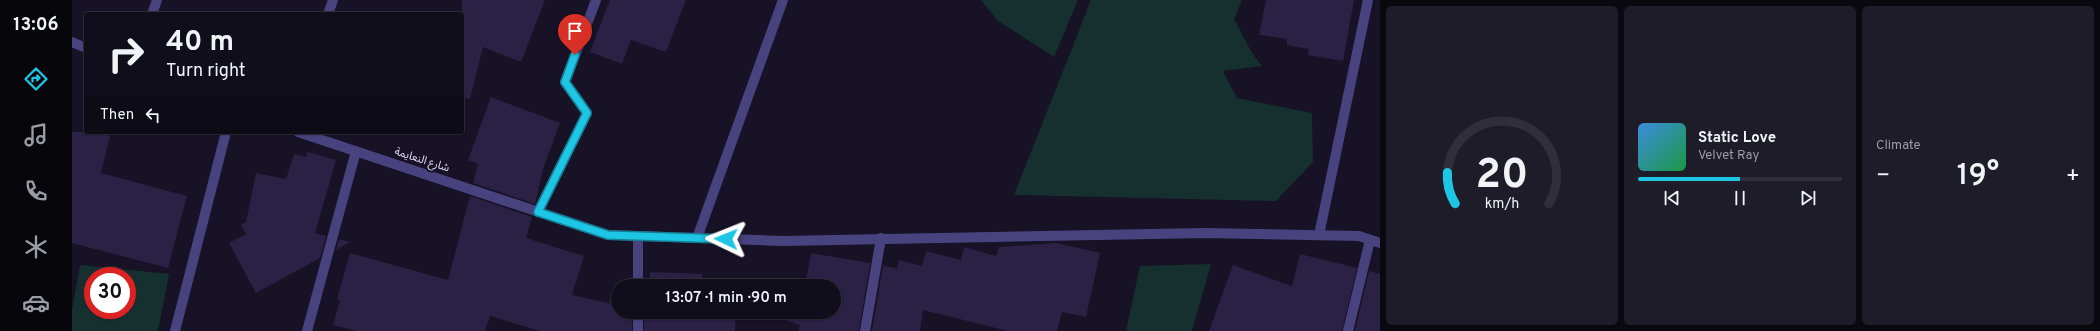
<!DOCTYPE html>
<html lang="en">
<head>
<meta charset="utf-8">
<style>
  :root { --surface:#110e1c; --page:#1e1c29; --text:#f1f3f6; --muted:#9c9ca3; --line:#302e3b; --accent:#1dc6e5 }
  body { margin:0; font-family:Overpass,"Noto Sans Arabic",sans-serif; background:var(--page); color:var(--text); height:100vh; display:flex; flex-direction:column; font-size:15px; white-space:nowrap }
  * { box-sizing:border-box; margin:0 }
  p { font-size:13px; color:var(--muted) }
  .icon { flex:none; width:22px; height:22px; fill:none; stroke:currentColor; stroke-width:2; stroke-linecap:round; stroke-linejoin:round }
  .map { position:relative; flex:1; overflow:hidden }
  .side { display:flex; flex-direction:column; gap:6px; padding:6px; background:#09080f; width:720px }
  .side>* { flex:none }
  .hud { position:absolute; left:12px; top:12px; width:380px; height:122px; border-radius:4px; box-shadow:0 1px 3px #0004,0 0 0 1px var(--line); background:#110e1c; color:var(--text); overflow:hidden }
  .speed { position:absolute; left:12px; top:267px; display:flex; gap:8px; font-size:20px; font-weight:700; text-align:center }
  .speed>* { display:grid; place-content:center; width:52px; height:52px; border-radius:50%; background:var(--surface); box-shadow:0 1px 3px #0004,0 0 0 1px var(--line); line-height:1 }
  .speed .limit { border:6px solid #d22; background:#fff; color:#111 }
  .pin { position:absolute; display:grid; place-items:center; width:34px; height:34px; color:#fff; margin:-41px -17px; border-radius:50% 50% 50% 0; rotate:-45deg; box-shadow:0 0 4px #0007 }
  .pin .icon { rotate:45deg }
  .me { position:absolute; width:44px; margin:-22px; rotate:272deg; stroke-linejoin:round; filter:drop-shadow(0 0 3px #0008) }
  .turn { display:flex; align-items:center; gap:14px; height:84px; padding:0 16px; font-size:18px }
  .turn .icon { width:52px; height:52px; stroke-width:2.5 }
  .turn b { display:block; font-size:28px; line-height:34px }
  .then { display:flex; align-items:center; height:38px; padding:0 16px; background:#0003; gap:8px; font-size:15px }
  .big { font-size:30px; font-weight:600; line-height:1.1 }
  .side .widget { flex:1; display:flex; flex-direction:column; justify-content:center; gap:6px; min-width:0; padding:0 14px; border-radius:6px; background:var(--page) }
  .side .dial { align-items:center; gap:0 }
  .dial svg { height:104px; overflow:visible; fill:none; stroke:var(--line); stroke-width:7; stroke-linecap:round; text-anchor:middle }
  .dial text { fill:var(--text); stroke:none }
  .song { display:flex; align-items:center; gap:12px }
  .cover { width:48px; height:48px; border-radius:6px; background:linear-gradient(135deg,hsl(210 70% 55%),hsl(140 70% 35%)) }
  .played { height:4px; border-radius:2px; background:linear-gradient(90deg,var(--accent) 50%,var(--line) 50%) }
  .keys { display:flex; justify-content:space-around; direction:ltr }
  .heat { display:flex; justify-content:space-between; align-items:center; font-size:22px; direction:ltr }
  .side .tiles { flex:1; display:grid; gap:6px; grid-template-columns:repeat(3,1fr) }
  .trip { position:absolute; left:539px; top:279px; width:230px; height:40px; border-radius:20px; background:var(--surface); box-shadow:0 1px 3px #0004,0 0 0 1px var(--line); font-weight:600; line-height:40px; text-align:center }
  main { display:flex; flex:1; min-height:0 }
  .tabs { display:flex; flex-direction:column; width:72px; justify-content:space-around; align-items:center; background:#07060b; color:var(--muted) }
  .tabs .icon { width:28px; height:28px }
  .tabs .active { color:var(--accent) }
  .tabs b { font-size:18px; color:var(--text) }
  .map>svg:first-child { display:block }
  .green { fill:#162f2f; fill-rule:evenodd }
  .building { fill:#2a2145 }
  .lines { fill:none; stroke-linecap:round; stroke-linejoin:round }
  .lane { stroke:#48437f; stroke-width:10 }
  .street { stroke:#48437f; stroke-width:10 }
  .route-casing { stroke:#138195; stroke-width:10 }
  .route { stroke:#1dc6e5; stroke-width:7 }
  .labels { text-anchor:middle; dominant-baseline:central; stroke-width:4; stroke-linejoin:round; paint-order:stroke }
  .street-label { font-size:11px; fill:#e1dbfb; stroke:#171226 }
</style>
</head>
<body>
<main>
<nav class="tabs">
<b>13:06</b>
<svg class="icon active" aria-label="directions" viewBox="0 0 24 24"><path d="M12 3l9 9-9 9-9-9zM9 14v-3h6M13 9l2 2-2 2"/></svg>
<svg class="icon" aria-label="music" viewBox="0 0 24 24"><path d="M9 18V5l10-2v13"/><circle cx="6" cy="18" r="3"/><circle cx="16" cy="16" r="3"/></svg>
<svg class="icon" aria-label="phone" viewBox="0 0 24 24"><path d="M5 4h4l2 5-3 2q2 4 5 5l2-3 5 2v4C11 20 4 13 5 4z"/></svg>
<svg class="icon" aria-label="climate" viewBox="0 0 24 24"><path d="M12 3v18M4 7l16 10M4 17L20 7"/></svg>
<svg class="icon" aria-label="car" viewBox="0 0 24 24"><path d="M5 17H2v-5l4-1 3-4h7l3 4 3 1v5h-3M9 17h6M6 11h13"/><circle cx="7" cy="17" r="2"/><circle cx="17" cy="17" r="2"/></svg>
</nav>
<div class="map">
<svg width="1308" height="331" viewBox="0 0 1308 331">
  <rect width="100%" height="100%" fill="#171226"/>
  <!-- green -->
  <g class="green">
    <polygon points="909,0 1006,0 982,57 926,21"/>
    <polygon points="1019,0 1170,0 1162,19 1180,53 1190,66 1151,71 1165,98 1240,113 1241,162 1204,201 942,195"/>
    <polygon points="1139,264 1120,331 1054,331 1068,266"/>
    <path d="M8 265 97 274 86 331H0V310ZM21 276H55V310H21Z"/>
  </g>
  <!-- building -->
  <g class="building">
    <polygon points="390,0 473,0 449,62 411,47 398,99 390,98"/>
    <polygon points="538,0 614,0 594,52 559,40 550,64 518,52"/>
    <polygon points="1194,0 1282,0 1271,61 1236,55 1237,49 1215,45 1215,39 1187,35"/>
    <polygon points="419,97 488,123 472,166 463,204 401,183 406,164 396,160"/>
    <polygon points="0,132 39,132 29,173 115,196 96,268 0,243"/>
    <polygon points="236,152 264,160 243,233 254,236 248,258 184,293 157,243 174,234 169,225 174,222 184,173 214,179 222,154 234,157"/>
    <polygon points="398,196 460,217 454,238 512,256 500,295 546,305 546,312 560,312 560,331 468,331 418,316 413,331 284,331 261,325 268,300 265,299 278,253 376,280"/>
    <polygon points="267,239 278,242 264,250"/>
    <polygon points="984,243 1028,253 1014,317 990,312 985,331 936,331 851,310 848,331 800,331 811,266 825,268 827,260 850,266 854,251 889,260 892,247 924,256 927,247"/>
    <polygon points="739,253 798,263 787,331 726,331 728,325 688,312 762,312 762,286 733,286"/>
    <polygon points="1228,254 1285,268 1270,331 1137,331 1161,265 1220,286"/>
    <polygon points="1297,271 1308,274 1308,331 1283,331"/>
    <polygon points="578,272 630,274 630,279 680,280 697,286 578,286"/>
    <polygon points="572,312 664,312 663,331 572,331"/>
  </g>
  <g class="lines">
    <!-- lane -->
    <g class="lane">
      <polyline points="625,238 711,0"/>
      <polyline points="1276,331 1298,240"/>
    </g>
    <!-- street -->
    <g class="street">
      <polyline points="80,14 85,0"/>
      <polyline points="256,14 261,0"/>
      <polyline points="0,42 14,48"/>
      <polyline points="226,132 536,235 711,241 1133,233 1287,236 1308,243"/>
      <polyline points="466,212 515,113 493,82 524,0"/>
      <polyline points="1247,235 1296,0"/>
      <polyline points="566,286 566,236"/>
      <polyline points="103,331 154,132"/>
      <polyline points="235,331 284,151"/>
      <polyline points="566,331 566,312"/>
      <polyline points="793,331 809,238"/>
    </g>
  </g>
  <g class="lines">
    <!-- route casing -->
    <g class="route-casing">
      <polyline id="route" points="503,55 493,82 515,113 466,212 536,235 654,239"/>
    </g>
    <!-- route -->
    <use href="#route" class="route"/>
  </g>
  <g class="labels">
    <!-- street labels -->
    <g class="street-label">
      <text transform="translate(350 160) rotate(18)">شارع النعايمة</text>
    </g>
  </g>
</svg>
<div class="speed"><div class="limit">30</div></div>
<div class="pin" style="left:503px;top:55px;background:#d93025"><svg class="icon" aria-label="arrive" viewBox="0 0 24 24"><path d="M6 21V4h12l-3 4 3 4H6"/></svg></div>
<svg class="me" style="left:654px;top:239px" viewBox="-20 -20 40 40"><path d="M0-17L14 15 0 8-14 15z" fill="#1dc6e5" stroke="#fff" stroke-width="4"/></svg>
<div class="trip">13:07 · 1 min · 90 m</div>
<div class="hud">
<div class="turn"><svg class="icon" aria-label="right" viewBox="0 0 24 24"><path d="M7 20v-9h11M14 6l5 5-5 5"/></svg><div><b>40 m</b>Turn right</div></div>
<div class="then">Then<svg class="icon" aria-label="left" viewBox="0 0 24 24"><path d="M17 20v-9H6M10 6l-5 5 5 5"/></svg></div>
</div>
</div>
<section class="side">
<div class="tiles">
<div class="widget dial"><svg viewBox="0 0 100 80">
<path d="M14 69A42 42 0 1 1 86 69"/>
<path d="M14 69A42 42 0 0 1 8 45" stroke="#1dc6e5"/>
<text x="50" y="56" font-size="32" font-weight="700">20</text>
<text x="50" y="72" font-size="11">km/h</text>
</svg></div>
<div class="widget">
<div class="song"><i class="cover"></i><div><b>Static Love</b><p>Velvet Ray</p></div></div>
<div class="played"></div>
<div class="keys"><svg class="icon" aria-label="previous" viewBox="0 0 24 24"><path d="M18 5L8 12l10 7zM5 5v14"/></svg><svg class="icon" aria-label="pause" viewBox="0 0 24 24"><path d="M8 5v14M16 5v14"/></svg><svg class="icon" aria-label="next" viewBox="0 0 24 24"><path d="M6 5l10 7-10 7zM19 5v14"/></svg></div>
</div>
<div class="widget"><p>Climate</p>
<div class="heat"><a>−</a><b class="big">19°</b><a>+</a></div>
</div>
</div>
</section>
</main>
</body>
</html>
